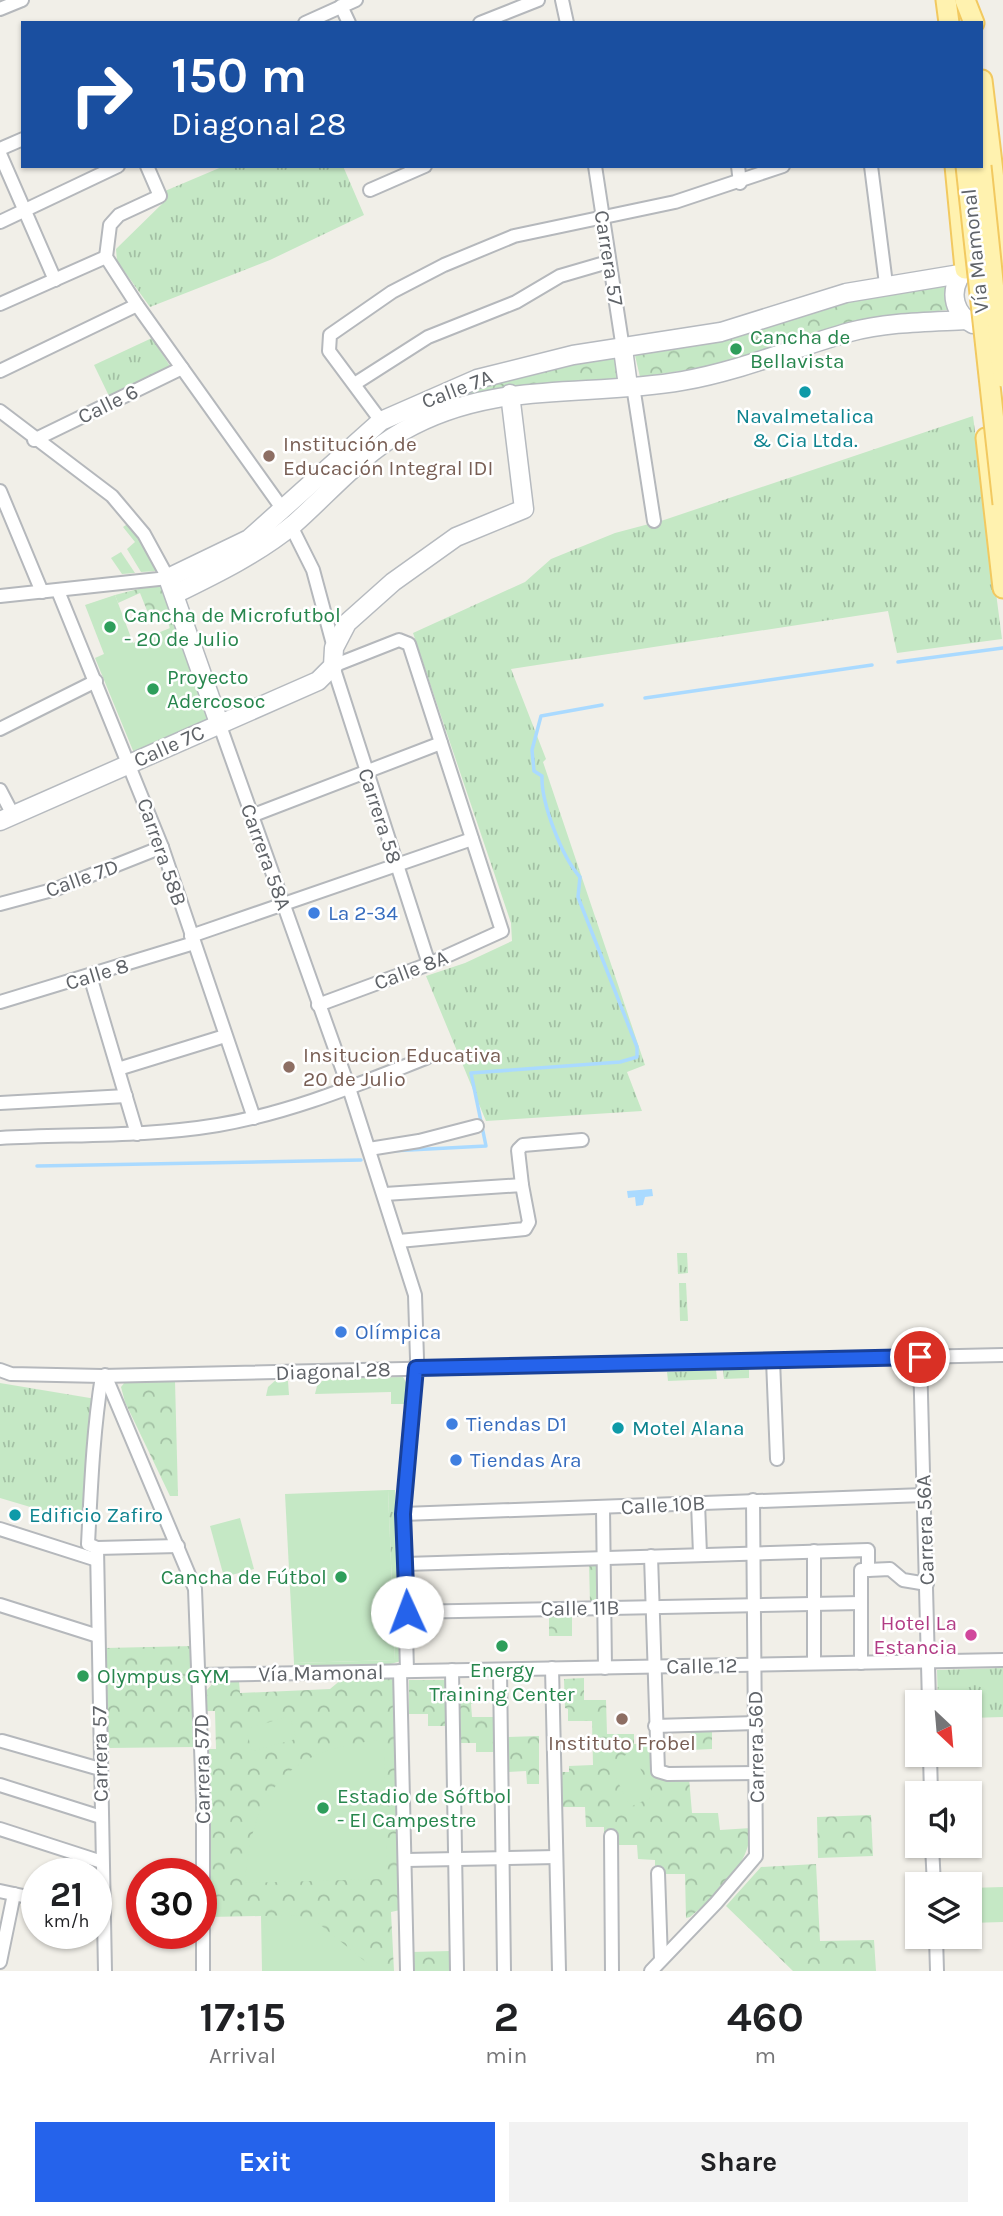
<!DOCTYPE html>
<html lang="en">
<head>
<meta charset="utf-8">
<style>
	:root { --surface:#fff; --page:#f2f2f2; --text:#202124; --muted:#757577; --accent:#2563eb }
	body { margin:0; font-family:Karla,sans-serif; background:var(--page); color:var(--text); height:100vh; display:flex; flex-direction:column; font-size:26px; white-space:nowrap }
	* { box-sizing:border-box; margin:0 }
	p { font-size:23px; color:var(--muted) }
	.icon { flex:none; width:38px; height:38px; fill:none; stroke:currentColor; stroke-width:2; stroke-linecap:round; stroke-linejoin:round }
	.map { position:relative; height:1971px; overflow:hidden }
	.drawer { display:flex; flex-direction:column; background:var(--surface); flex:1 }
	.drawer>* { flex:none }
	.banner { position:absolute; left:21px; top:21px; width:962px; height:147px; border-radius:0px; box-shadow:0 2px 5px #0004; background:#1a4fa0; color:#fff; overflow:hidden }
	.needle { width:46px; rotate:154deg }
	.tools { position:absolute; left:905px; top:1690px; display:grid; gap:14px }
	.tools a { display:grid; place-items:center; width:77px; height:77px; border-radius:0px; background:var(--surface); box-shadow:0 2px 5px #0004; font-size:35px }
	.speed { position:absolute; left:21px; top:1858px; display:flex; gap:14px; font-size:35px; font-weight:700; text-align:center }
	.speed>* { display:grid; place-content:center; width:91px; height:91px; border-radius:50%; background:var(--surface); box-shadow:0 2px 5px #0004; line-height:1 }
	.speed small { font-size:18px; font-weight:400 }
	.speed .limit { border:10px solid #d22; background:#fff; color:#111 }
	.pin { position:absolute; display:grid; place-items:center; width:60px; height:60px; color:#fff; margin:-30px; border:4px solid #fff; border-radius:50%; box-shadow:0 2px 7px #0007 }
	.me { position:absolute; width:77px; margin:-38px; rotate:358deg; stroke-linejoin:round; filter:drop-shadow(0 0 5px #0008) }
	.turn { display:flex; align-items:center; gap:24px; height:147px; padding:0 35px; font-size:32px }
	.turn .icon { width:91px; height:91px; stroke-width:2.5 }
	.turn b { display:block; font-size:49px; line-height:60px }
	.eta { display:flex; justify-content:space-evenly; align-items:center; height:119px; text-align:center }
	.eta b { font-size:42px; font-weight:700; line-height:49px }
	.cta { display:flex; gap:14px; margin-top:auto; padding:14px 35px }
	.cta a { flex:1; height:80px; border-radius:0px; background:var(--accent); color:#fff; font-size:28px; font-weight:700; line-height:80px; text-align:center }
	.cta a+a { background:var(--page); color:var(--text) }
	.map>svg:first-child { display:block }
</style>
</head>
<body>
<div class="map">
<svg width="1003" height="1971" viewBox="0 0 1003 1971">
	<defs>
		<pattern id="grass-tufts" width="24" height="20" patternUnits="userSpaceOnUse" patternTransform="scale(1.75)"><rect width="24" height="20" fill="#c5e8c5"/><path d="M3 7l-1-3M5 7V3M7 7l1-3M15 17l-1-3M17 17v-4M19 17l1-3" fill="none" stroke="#a3c0a4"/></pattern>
		<pattern id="forest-crowns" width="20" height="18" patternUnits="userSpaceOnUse" patternTransform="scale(1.75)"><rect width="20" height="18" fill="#c5e8c5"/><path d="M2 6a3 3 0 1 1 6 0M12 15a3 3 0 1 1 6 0" fill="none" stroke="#a3c0a4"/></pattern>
	</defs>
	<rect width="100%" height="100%" fill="#f1efe8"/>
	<g fill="url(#grass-tufts)">
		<polygon points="224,166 343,166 364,215 270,260 150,307 117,261 116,249 167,199 165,191"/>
		<polygon points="152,338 170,366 109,396 94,365"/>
		<polygon points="973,416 1002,639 897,653 888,611 511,669 546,759 543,762 645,1065 627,1072 642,1111 486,1121 426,976 465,963 512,941 511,923 413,633 525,582 551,559 615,533 664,520"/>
		<polygon points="677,1253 687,1253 688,1273 678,1274"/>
		<polygon points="679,1283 686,1283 688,1321 680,1321"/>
		<polygon points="749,1367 749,1378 724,1379 723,1369"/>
		<polygon points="716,1370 717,1379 668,1381 667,1372"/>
		<polygon points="0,1383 96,1399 87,1451 84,1523 0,1498"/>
		<polygon points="388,1490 395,1490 401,1661 384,1666 294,1667 294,1663 395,1660"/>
		<polygon points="1003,1668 1003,1717 970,1718 970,1703 938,1703 937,1670"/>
	</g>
	<g fill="url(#forest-crowns)">
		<polygon points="953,278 955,309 896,316 727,364 640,377 634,351 801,310"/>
		<polygon points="618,354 620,379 509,388 448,407 285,525 228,556 294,510 386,425 467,388"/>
		<polygon points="161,583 175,626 170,629 165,611 150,618 140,593 118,603 115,595"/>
		<polygon points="175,1381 178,1496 170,1496 125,1402 121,1387 125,1382"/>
		<polygon points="589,1562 600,1562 601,1599 590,1604"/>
		<rect x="549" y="1616" width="23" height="20"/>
		<polygon points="194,1646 195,1747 107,1748 105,1648"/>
		<polygon points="397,1678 400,1910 391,1912 394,1971 262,1971 261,1916 210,1917 207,1749 216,1749 215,1711 206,1711 206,1691 215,1681 239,1681 240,1693 330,1689 342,1679"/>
		<path d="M584,1678V1700H606L607,1734H634V1744L652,1743L655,1771L689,1778L692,1813H718L720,1830L751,1828C750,1865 717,1895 690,1917L686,1918L685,1874H655V1860L638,1859L637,1845H604V1827H586L585,1807H562L560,1772H569V1766L593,1765L592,1721H568V1709L565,1708L564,1679Z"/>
		<polygon points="409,1680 448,1680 448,1726 428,1726 428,1714 409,1714"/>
		<polygon points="457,1698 475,1698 475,1703 471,1704 472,1717 495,1717 495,1752 476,1752 476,1743 457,1743"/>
		<polygon points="691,1731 712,1731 712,1749 691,1750"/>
		<polygon points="539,1736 539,1784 527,1784 526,1771 507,1772 506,1737"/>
		<polygon points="871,1815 873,1856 818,1858 817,1817"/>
		<polygon points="816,1864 820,1941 874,1940 876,1971 793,1971 726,1906 761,1867"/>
		<polygon points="450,1951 450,1971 412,1971 411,1952"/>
	</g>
	<g fill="#c5e8c5">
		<polygon points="752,335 757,353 720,364 715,346"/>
		<polygon points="129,523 157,571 141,572 127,549 135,542 123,527"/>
		<polygon points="121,552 135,573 122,574 111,558"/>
		<polygon points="115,595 133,643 175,626 208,721 134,753 95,658 104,654 85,605"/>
		<polygon points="403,1377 407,1384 406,1404 391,1404 391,1392 315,1394 317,1386 324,1379"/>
		<polygon points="277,1379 288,1381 289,1395 266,1396 268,1387"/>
		<polygon points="388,1490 395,1660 294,1663 285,1494"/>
		<polygon points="240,1518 254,1569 224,1577 210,1526"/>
		<polygon points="290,1716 296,1739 252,1751 246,1729"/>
		<path d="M384,1740L387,1873L383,1879L245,1883C251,1790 290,1747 384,1740Z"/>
		<polygon points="632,1752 654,1796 630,1807 609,1763"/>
		<polygon points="1003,1887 1003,1922 970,1923 970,1888"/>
		<polygon points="294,1915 313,1919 377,1971 265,1971 264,1916"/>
	</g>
	<polygon fill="#aadaff" points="652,1189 653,1196 645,1197 643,1205 636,1206 635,1197 628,1198 627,1191"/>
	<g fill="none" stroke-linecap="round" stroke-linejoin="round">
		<g stroke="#aadaff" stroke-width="3.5">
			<polyline points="898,662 1003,648"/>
			<polyline points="645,698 872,665"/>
			<path d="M390,1151L486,1146L471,1073L620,1062L637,1057V1047L578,897L580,877C562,857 541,803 542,776L534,771L532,750L541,716L602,705"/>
			<polyline points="37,1166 361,1160"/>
		</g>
		<g stroke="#b5b8bc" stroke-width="16">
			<g id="street">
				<polyline points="562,0 567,23"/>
				<polyline points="341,6 349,23"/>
				<polyline points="0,9 22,0"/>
				<polyline points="305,23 356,0"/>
				<polyline points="480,23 538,0"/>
				<polyline points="0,149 23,139"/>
				<polyline points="0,154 55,280"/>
				<polyline points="147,166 160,196 119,215 110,225 106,257 137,305 284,511"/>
				<polyline points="595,166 623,349"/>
				<polyline points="738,166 740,183"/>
				<polyline points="871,166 886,284"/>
				<polyline points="370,190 425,166"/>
				<polyline points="0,222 118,166"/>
				<polyline points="0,304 106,257"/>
				<polyline points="0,371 137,305"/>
				<polyline points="356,383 428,337 516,302 560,276 608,262"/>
				<polyline points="633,386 654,521"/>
				<polyline points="0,411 112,496 144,534 168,578 0,596"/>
				<polyline points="381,421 329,351 330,335 392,292 444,265 514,236 675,202 783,166"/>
				<polyline points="34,440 182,368"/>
				<polyline points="0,491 42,592"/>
				<polyline points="291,526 313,570 334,648"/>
				<polyline points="58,591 162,847 254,1118"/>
				<polyline points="219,723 349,1088 415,1295 417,1359 403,1514 407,1671"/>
				<polyline points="0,729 96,681"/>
				<polyline points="0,790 13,815"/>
				<polyline points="251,816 441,743"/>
				<polyline points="0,904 56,889 162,847"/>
				<polyline points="191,936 472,839"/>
				<polyline points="90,976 137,1134"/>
				<polyline points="0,1002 194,943"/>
				<polyline points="318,1005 429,964 502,931 409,644 399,640 333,666 429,964"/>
				<polyline points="118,1069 225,1036"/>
				<polyline points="0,1103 126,1096"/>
				<path d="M0,1138C72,1134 146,1137 218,1125C290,1113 359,1084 426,1058"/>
				<polyline points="369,1149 419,1141 477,1126"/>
				<polyline points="522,1185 518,1150 523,1145 582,1140"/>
				<polyline points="385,1194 522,1185 529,1222 525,1229 399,1241"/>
				<polyline points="920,1357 929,1703"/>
				<polyline points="773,1360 777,1459"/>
				<polyline points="0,1370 11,1374 102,1376 1003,1355"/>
				<polyline points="105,1375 195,1589 203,1800 203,1971"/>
				<polyline points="698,1503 700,1554"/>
				<polyline points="603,1508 605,1668"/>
				<polyline points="403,1514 924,1495"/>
				<polyline points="0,1529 97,1560"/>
				<polyline points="97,1548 105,1971"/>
				<path d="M97,1548L88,1544C91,1486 93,1432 102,1376"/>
				<polyline points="97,1548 178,1546"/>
				<polyline points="814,1551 814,1663"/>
				<polyline points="651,1556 658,1771 668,1774 757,1773"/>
				<polyline points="405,1564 868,1550 868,1570 861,1570 861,1663"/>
				<polyline points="868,1570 890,1569 903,1580 927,1584"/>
				<polyline points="0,1605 98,1636"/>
				<polyline points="407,1612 861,1603"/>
				<polyline points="552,1668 559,1971"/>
				<polyline points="452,1670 457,1971"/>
				<polyline points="500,1670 504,1971"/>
				<polyline points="400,1671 407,1971"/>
				<polyline points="200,1675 1003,1660"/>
				<polyline points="655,1726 756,1723"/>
				<polyline points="2,1741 100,1769"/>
				<polyline points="930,1755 931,1794"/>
				<polyline points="0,1785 101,1817"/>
				<polyline points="0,1829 102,1862"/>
				<polyline points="611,1836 612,1971"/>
				<polyline points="932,1846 934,1885"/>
				<polyline points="406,1860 556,1857"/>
				<polyline points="658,1873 661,1960"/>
				<polyline points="0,1891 37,1899"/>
				<polyline points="936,1937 937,1971"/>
				<polyline points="0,1962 14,1894"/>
				<polyline points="651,1971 716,1903 756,1856 753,1500"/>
			</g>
		</g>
		<g stroke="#b6babf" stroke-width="21">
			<g id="secondary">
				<path d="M973,324C934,302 963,246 1003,265"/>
				<polyline points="623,349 628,386"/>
				<path d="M175,594C216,574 259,553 294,524C329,493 361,455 403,431C494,379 585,398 682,381C740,371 793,348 850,332C887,322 927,322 966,320"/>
				<polyline points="219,723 168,578 249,539 381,421 477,379 573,355 721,332 846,293 960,274"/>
				<polyline points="0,821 318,681 333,666 334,648 347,623 393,582 456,537 524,509 510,394"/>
			</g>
		</g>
		<g stroke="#f2c960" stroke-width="23">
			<g id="primary">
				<polyline points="946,0 949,23"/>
				<polyline points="965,0 974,23"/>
				<polyline points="982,80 1003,255"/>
				<polyline points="955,166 965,269"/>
				<polyline points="986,438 1003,588"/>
			</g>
		</g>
		<use href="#street" stroke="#fff" stroke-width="12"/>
		<use href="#secondary" stroke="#fff" stroke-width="18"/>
		<use href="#primary" stroke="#fff2af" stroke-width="19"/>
		<g stroke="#f2c960" stroke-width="23" stroke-linecap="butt">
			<g id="primary-bridge">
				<polyline points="966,166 1003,504"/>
				<polyline points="981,166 1003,377"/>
			</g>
		</g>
		<use href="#primary-bridge" stroke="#fff2af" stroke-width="19"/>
	</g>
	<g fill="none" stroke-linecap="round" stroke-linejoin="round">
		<g stroke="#184099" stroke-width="18">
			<polyline id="route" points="407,1612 403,1514 416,1368 920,1357"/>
		</g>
		<use href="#route" stroke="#2563eb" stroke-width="12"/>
	</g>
	<g fill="#2e9e5b" stroke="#fff" stroke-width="2.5">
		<circle cx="736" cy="349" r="7"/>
		<circle cx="110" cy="627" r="7"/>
		<circle cx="153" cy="689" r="7"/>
		<circle cx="341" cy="1577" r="7"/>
		<circle cx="502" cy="1646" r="7"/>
		<circle cx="83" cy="1676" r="7"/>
		<circle cx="323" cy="1808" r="7"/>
	</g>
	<g fill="#0f9aa8" stroke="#fff" stroke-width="2.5">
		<circle cx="805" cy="392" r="7"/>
		<circle cx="618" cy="1428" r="7"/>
		<circle cx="15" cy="1515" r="7"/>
	</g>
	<g fill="#8d6e63" stroke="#fff" stroke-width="2.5">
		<circle cx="269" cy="456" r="7"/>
		<circle cx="289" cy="1067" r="7"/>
		<circle cx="622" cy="1719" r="7"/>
	</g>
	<g fill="#3f7fe0" stroke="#fff" stroke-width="2.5">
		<circle cx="314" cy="913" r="7"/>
		<circle cx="341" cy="1332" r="7"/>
		<circle cx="452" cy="1424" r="7"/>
		<circle cx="456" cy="1460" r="7"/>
	</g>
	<circle fill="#d1479c" stroke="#fff" stroke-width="2.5" cx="971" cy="1635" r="7"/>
	<g text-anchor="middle" stroke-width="5" stroke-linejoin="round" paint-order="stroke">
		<g font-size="21" fill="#5f6368" stroke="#fff">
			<text transform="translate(975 251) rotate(-96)" y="7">Vía Mamonal</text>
			<text transform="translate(609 258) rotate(81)" y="7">Carrera 57</text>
			<text transform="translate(457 389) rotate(-21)" y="7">Calle 7A</text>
			<text transform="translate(108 404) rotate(-26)" y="7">Calle 6</text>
			<text transform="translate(169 746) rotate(-24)" y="7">Calle 7C</text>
			<text transform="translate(380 816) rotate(72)" y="7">Carrera 58</text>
			<text transform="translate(162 852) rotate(71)" y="7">Carrera 58B</text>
			<text transform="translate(266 857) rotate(70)" y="7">Carrera 58A</text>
			<text transform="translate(82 878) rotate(-20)" y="7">Calle 7D</text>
			<text transform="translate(411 970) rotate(-21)" y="7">Calle 8A</text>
			<text transform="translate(97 974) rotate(-17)" y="7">Calle 8</text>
			<text transform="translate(333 1371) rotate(-2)" y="7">Diagonal 28</text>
			<text transform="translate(663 1505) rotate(-3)" y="7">Calle 10B</text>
			<text transform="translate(925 1530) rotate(-92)" y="7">Carrera 56A</text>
			<text transform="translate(580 1608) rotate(-1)" y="7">Calle 11B</text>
			<text transform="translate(702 1666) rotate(-1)" y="7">Calle 12</text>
			<text transform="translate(321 1673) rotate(-1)" y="7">Vía Mamonal</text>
			<text transform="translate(756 1747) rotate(-91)" y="7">Carrera 56D</text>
			<text transform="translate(100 1754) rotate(-91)" y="7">Carrera 57</text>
			<text transform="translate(202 1769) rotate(-91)" y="7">Carrera 57D</text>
		</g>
		<g font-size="21" fill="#27864d" stroke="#fff" text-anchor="start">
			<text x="750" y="344">Cancha de<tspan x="750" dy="24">Bellavista</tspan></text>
			<text x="124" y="622">Cancha de Microfutbol<tspan x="124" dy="24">- 20 de Julio</tspan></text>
			<text x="167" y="684">Proyecto<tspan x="167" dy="24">Adercosoc</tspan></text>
			<text x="327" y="1584" text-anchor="end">Cancha de Fútbol</text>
			<text x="502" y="1677" text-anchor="middle">Energy<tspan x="502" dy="24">Training Center</tspan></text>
			<text x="97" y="1683">Olympus GYM</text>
			<text x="337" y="1803">Estadio de Sóftbol<tspan x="337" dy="24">- El Campestre</tspan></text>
		</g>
		<g font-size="21" fill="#0d838f" stroke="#fff" text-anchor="start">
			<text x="805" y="423" text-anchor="middle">Navalmetalica<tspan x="805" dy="24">&amp; Cia Ltda.</tspan></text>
			<text x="632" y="1435">Motel Alana</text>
			<text x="29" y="1522">Edificio Zafiro</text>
		</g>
		<g font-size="21" fill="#785e54" stroke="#fff" text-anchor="start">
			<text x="283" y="451">Institución de<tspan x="283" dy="24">Educación Integral IDI</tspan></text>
			<text x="303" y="1062">Insitucion Educativa<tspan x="303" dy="24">20 de Julio</tspan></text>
			<text x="622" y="1750" text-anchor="middle">Instituto Frobel</text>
		</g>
		<g font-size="21" fill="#366cbe" stroke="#fff" text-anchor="start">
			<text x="328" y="920">La 2-34</text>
			<text x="355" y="1339">Olímpica</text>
			<text x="466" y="1431">Tiendas D1</text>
			<text x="470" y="1467">Tiendas Ara</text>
		</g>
		<g font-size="21" fill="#b23c85" stroke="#fff" text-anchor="end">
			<text x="957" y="1630">Hotel La<tspan x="957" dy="24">Estancia</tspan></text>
		</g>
	</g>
</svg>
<div class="tools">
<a><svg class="needle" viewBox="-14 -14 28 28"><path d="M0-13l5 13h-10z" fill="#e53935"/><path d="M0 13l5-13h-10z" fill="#757577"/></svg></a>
<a><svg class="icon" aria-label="sound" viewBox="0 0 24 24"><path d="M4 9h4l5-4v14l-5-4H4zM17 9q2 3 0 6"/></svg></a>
<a><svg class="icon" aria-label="layers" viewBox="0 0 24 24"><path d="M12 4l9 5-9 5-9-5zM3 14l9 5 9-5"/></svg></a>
</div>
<div class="speed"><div>21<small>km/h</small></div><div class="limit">30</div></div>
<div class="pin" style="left:920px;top:1357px;background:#d93025"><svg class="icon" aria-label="arrive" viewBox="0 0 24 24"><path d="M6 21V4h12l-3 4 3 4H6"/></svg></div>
<svg class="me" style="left:407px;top:1612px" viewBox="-20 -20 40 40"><circle r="19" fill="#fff"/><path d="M0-13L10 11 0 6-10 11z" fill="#2563eb"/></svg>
<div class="banner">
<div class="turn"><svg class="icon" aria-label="right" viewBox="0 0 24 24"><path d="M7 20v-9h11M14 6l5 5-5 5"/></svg><div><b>150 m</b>Diagonal 28</div></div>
</div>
</div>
<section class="drawer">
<div class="eta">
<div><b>17:15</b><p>Arrival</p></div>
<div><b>2</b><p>min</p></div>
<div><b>460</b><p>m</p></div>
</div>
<div class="cta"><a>Exit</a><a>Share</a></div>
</section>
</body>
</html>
